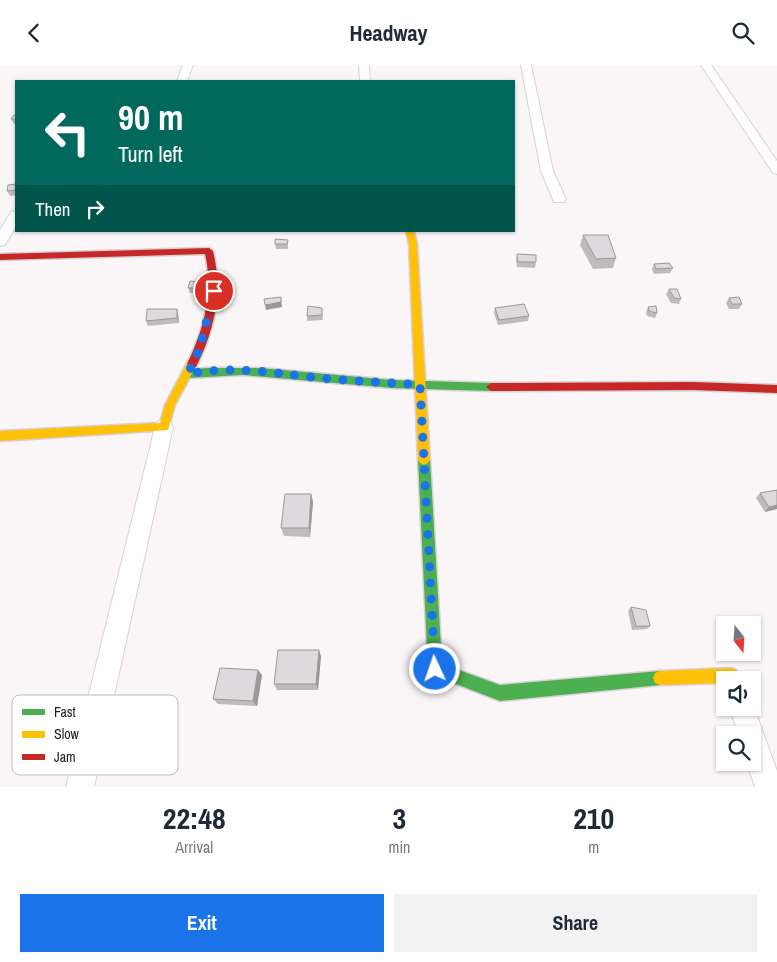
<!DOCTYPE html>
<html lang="en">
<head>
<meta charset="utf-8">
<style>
	:root { --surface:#fff; --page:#f2f2f3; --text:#1f2937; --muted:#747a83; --accent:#1a73e8 }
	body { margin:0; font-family:"Archivo Narrow",sans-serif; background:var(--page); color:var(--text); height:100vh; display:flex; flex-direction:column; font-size:19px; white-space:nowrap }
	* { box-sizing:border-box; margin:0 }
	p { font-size:16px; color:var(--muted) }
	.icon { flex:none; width:28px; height:28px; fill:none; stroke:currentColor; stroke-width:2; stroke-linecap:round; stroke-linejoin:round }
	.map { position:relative; height:722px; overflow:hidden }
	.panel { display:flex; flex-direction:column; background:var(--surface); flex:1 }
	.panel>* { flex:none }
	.banner { position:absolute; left:15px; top:15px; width:500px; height:152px; border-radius:0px; box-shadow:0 1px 4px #0004; background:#00695c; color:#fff; overflow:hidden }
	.needle { width:32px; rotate:163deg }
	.fabs { position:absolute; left:716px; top:551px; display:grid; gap:10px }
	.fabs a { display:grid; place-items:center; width:45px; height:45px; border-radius:0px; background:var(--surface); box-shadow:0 1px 4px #0004; font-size:25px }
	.pin { position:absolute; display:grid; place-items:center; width:42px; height:42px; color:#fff; margin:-21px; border:2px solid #fff; border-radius:50%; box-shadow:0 1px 5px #0007 }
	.me { position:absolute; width:55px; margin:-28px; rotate:357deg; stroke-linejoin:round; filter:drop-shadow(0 0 4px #0008) }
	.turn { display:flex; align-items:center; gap:18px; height:105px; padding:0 20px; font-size:22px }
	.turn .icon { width:65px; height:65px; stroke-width:2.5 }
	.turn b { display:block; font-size:35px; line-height:42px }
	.then { display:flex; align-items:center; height:48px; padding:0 20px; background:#0003; gap:10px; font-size:19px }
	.eta { display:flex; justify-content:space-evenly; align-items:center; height:85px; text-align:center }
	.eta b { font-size:30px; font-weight:700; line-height:35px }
	.primary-button { display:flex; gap:10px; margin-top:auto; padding:10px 20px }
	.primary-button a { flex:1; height:58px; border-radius:0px; background:var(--accent); color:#fff; font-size:20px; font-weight:700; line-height:58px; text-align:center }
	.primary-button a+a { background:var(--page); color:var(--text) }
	header { display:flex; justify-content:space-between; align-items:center; height:65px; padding:0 20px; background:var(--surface); font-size:22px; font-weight:700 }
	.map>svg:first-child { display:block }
</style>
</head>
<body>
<header><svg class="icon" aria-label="back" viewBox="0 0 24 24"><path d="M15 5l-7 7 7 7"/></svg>Headway<svg class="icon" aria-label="search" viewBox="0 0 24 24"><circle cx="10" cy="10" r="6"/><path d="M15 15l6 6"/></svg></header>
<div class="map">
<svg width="777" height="722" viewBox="0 0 777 722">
	<rect width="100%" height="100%" fill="#faf6f8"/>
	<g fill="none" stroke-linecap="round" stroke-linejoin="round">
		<g stroke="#d8d1d5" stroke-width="2">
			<g id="street">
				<polygon points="183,0 193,0 187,16 177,16"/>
				<polygon points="359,0 369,0 370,16 360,16"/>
				<polygon points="521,0 531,0 553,106 566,134 564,137 554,137 541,106"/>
				<polygon points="701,0 711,0 777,96 777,109 773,108"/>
				<polygon points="16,146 16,161 5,180 0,181 0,165 11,147"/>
				<polygon points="164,354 171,357 173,362 94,722 66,722 155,362 157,357"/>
				<polygon points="752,637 777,706 777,722 755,722 747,698 752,698 752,670 739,670 729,642 752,642"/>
			</g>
		</g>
		<g stroke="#d8d1d5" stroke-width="3">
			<g id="fast">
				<polygon points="206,303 261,303 392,315 491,318 496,322 491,326 392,323 243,310 188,313 183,309 188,305"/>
				<polygon points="424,390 428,392 430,395 442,599 500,620 660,606 665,608 667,613 665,618 660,620 500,636 430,609 428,604 418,395 420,392"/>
			</g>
		</g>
		<g stroke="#d8d1d5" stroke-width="3">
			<g id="slow">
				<polygon points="406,166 414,166 417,179 430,395 428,398 424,400 420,398 418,395 409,179"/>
				<polygon points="192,295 197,299 175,340 168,365 0,376 0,366 160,358 165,340 188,296"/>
				<polygon points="731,603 736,605 740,615 725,615 725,618 660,620 655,618 653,613 655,608 660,606"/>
			</g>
		</g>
		<g stroke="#d8d1d5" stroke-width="3">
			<g id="jam">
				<path d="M209,183L213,186C223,226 215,265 196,302L192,303L187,299C204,264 214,228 205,189L0,195V189Z"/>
				<polygon points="693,317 777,320 777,328 693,325 491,326 486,322 491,318"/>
			</g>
		</g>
		<use href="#street" fill="#fefefe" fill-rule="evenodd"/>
		<use href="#fast" fill="#4caf50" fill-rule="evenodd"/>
		<use href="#slow" fill="#ffc107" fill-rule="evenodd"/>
		<use href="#jam" fill="#c62828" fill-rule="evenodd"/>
	</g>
	<g fill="#bfbbbd">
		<polygon points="16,50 16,59 14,59 11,54"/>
		<polygon points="16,119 16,130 10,131 7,126"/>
		<polygon points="583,170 616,193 613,203 593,204 580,180"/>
		<polygon points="288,175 288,184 276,184 275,179"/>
		<polygon points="517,189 536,197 535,203 517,202 516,194"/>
		<polygon points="654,199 673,203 670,208 654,209 652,204"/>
		<polygon points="188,223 207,223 206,228 190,228"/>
		<polygon points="669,224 681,234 679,239 671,238 666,229"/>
		<polygon points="729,233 742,239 739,244 729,244 726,238"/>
		<polygon points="648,242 657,248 655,253 647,251 646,247"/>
		<polygon points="322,243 323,255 307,256 307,251"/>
		<polygon points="495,243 529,251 528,256 498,260 494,248"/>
		<polygon points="177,244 178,249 179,258 148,261 146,256"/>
		<polygon points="777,425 777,444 765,447 756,433 760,428"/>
		<polygon points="311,429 313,437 310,472 284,471 281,463"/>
		<polygon points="631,542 650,561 647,564 632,565 628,546"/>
		<polygon points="321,591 318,625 277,625 274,619"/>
		<polygon points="262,610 257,641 218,639 213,634"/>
	</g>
	<g fill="#9b989a">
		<polygon points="281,232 282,242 266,245 265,240"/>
		<polygon points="177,244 178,249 179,258 177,253"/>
		<polygon points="311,429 313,437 310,472 309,463"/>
		<polygon points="777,440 777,444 765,447 769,442"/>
		<polygon points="319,585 321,591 318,625 316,619"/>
		<polygon points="258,605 262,610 257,641 253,636"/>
	</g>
	<g fill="#ded9dc" stroke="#9b989a">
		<polygon points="14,50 16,50 16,54 11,54"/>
		<polygon points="16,119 16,125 7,126 8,120"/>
		<polygon points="583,170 608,170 616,193 596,194"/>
		<polygon points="275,174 288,175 287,179 275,179"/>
		<polygon points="517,189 536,190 536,197 518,197"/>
		<polygon points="669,198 673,203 656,204 654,199"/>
		<polygon points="190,216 205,218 205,223 188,223"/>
		<polygon points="669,224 677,224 681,234 674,233"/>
		<polygon points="281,232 281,237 265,240 264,234"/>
		<polygon points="739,232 742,239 732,239 729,233"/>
		<polygon points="524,239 529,251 499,255 495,243"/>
		<polygon points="308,241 322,243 322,250 307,251"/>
		<polygon points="656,241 657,248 649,246 648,242"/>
		<polygon points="147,244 177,244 177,253 146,256"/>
		<polygon points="777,425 777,440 769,442 760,428"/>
		<polygon points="285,429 311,429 309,463 281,463"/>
		<polygon points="631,542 646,545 650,561 636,561"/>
		<polygon points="278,585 319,585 316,619 274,619"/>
		<polygon points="220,603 258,605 253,636 213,634"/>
	</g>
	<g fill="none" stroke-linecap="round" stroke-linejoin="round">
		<path stroke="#1a73e8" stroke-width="9" stroke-dasharray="0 16.2" d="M214,226L200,283L188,309C229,301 268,307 310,312C346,316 384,317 420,320L435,604"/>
	</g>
	<rect x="12" y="630" width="166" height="80" rx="8" fill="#fff" stroke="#bdbbbc" stroke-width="1"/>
	<rect x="22" y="644" width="23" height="6" fill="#4caf50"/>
	<rect x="22" y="666" width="23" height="7" fill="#ffc107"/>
	<rect x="22" y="689" width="23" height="6" fill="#c62828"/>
	<g font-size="14" fill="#241c21">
		<text x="54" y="652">Fast</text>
		<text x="54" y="674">Slow</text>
		<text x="54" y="697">Jam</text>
	</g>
</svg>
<div class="fabs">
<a><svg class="needle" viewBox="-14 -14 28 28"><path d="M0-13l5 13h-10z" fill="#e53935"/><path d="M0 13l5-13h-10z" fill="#747a83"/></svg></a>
<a><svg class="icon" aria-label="sound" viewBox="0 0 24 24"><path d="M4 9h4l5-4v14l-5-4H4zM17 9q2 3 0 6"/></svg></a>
<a><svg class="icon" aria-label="search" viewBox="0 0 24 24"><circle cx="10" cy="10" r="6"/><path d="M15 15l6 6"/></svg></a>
</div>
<div class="pin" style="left:214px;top:226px;background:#d93025"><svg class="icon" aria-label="arrive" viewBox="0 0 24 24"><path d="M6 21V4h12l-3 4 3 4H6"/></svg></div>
<svg class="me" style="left:435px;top:604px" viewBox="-20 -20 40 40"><circle r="17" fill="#1a73e8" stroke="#fff" stroke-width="3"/><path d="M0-11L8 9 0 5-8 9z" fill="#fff"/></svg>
<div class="banner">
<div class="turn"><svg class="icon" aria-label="left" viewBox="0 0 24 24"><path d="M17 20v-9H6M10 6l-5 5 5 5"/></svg><div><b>90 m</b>Turn left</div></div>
<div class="then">Then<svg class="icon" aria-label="right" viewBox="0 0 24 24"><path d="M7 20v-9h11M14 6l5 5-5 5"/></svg></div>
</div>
</div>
<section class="panel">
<div class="eta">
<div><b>22:48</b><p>Arrival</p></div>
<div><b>3</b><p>min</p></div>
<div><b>210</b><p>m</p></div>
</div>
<div class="primary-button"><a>Exit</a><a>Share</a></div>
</section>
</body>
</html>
